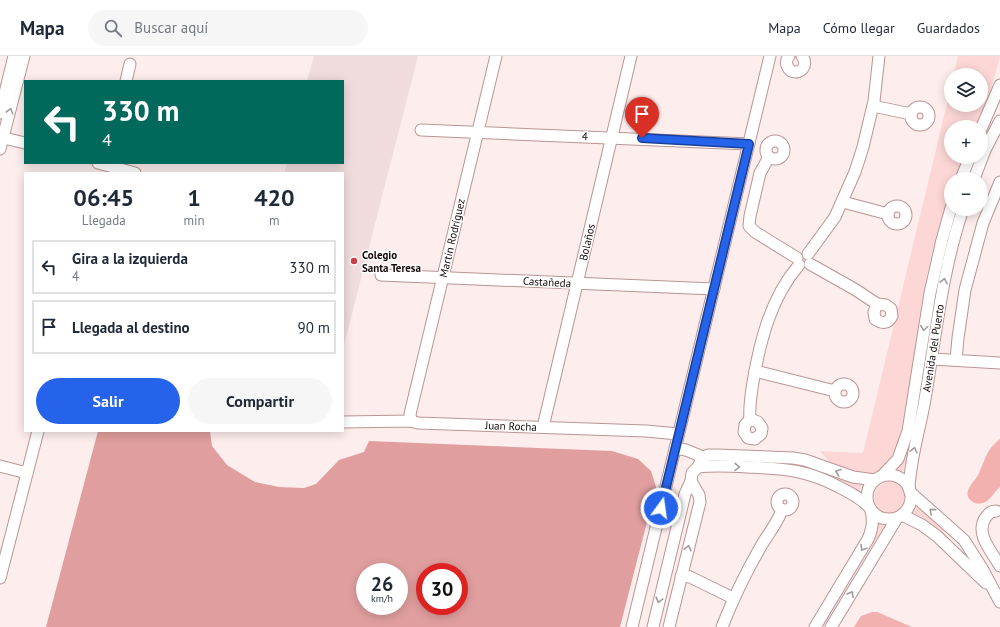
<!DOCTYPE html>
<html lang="es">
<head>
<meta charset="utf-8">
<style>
	:root { --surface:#fff; --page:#f6f6f7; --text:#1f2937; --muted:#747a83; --line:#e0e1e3; --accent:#2563eb }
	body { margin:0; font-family:"PT Sans",sans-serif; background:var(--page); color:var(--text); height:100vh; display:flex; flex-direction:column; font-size:15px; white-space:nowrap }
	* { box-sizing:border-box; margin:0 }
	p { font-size:13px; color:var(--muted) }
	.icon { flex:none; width:22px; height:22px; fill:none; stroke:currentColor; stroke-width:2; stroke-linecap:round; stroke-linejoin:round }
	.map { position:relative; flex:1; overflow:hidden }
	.drawer { position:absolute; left:24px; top:116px; width:320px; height:260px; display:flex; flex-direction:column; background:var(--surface); border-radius:0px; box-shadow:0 2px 10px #0003 }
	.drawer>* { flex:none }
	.guide { position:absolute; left:24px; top:24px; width:320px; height:84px; border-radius:0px; box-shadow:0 2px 10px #0003; background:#00695c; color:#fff; overflow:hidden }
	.buttons { position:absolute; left:944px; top:12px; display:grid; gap:8px }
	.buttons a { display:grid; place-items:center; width:44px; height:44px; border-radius:50%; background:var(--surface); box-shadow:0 2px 10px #0003; font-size:20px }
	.speed { position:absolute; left:356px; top:507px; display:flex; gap:8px; font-size:20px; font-weight:700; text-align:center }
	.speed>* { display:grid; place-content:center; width:52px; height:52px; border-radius:50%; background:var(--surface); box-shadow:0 2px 10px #0003; line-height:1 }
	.speed small { font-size:10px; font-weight:400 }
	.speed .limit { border:6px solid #d22; background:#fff; color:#111 }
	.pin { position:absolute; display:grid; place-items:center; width:34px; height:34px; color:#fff; margin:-41px -17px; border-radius:50% 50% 50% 0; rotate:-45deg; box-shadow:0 0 4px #0007 }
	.pin .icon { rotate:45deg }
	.me { position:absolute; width:44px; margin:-22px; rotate:14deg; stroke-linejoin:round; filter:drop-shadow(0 0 3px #0008) }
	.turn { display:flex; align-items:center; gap:14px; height:84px; padding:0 12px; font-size:18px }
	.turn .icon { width:52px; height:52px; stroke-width:2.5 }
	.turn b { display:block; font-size:28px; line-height:34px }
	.eta { display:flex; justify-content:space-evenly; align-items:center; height:68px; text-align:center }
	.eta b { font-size:24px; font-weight:600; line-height:28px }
	.action { display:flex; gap:8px; margin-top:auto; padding:8px 12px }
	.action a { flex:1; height:46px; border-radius:24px; background:var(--accent); color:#fff; font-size:16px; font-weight:600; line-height:46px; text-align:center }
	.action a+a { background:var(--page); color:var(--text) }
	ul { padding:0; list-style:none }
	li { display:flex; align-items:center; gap:12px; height:54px; margin:0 8px 6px; padding:0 4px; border:2px solid var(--line); border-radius:0px }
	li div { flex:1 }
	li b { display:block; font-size:15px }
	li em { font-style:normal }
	header { display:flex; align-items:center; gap:24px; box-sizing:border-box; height:56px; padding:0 20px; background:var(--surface); border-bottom:1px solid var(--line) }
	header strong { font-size:19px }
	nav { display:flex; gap:22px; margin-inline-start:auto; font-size:14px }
	.search { width:280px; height:36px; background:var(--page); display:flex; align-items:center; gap:10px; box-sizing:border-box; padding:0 14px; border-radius:22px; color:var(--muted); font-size:15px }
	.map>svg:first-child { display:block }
</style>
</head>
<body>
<header>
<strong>Mapa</strong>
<div class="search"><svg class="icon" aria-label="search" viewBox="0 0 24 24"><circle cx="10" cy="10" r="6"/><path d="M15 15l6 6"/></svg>Buscar aquí</div>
<nav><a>Mapa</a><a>Cómo llegar</a><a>Guardados</a></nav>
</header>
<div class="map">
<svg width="1000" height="571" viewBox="0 0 1000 571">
	<rect width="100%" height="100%" fill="#fdeded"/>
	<polygon fill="#f0dcdc" points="314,0 418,0 343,293 343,117 284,117 287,107 343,107 343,25 307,25"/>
	<g fill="#fcd7d6">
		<polygon points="958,0 1000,0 1000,1 989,39 977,71 951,71 951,101 965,101 956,123 951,123 951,138 939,170 928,214 920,256 908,345 896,394 889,406 883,412 873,418 860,420 834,411 820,395 863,397 951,31 951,49 981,49 981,19 954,19"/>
		<polygon points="991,65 994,66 981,96 981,85"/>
		<polygon points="955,153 959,153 938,229 932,262 918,360 903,416 896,413 928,262"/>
		<polygon points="797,406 862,427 859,437 794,410 795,407"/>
		<circle cx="890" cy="442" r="16"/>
		<polygon points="917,448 946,473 941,479 912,458"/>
		<polygon points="877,467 885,470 856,514 823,571 819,571"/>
	</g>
	<path fill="#e09f9e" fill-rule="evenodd" d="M98,375H210L212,390L227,409L255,426L279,431L304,432L316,428L339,404L364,396L369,385L612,395L638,403L651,415L656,431L620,571H46ZM365,516H399V550H365ZM425,516H459V550H425Z"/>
	<g fill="#f2b0ae">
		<path d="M1000,383V431C995,435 991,443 985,446C981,448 976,448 973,446C959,437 976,425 979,417C986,402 986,394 1000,383Z"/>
		<polygon points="872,556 877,556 912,571 854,571 861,560"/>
	</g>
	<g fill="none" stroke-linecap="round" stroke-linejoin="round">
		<g stroke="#b99594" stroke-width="13">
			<g id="minor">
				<path d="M789,0C785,5 786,11 791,15C801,19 809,9 802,0"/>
				<polyline points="126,25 130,8"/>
				<polyline points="873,50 911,58"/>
				<circle cx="920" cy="60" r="9"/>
				<polyline points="0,57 14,0"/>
				<polyline points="981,73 1000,29"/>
				<polyline points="421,74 749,88"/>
				<polyline points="0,81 25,87"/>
				<circle cx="775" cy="94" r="9"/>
				<polyline points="0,93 24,0"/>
				<polyline points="769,101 760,117 750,160 749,170 755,176 797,202"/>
				<polyline points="98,107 135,117"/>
				<polyline points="961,123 970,101"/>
				<polyline points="974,123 985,94 1000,65"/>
				<polyline points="843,146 888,158"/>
				<circle cx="897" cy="159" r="9"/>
				<polyline points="808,198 835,161 855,116 863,91 874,45 879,0"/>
				<polyline points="810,208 856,234 877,248"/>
				<polyline points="381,219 714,233"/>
				<path d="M877,248L886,249L891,253L892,260C888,268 882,268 875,263L874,256Z"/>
				<polyline points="932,303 1000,307"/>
				<polyline points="956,304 958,282 965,234 983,167 1000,126"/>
				<polyline points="755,315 835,335"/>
				<circle cx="844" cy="337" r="9"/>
				<path d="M750,363C749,351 751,338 753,326C760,285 771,241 799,209"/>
				<polygon points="750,363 758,366 762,372 761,378 755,383 748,382 744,376 745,369"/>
				<polyline points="411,365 410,358 496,0"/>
				<polyline points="343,366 411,365 418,367 646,375 678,378"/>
				<polyline points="543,371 631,0"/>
				<polyline points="675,392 686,394 703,401"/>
				<polyline points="0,410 27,417"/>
				<path d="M698,411C715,409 731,410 747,411C784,413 805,413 839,431C849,436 861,442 869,451"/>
				<circle cx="889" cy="441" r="22"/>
				<polyline points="882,420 898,403 908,375 930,237 942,184 951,152"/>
				<path d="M909,433C910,403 920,373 925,343C936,279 942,215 963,153"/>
				<polyline points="910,436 964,484 983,514 1000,546"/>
				<circle cx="785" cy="446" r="8"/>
				<path d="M996,455C991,455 989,457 986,461C974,477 992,496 1000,510"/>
				<polyline points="902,459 922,469 937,480 986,527"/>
				<polyline points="681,520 690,521 733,542"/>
				<polyline points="0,522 38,375"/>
				<polyline points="632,571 770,0"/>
				<polyline points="653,571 685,438 691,425 692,417 698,411 703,401 709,399 718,399 793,402 805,404 853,421 875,424"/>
				<polyline points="669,571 700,446 699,439 691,425"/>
				<path d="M722,571C733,543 745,518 760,492C767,479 777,468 782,454"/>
				<path d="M815,571L868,483C872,474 874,465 871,455"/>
				<polyline points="831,571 897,462"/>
			</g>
		</g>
		<use href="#minor" stroke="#fff" stroke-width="11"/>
	</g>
	<defs><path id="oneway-chevron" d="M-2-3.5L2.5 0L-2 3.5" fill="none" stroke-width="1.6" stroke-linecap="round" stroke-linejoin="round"/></defs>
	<g stroke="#a19c9c">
		<use href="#oneway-chevron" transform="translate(10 55) rotate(-76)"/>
		<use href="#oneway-chevron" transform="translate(944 225) rotate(-78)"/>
		<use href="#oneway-chevron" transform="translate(924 272) rotate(98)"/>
		<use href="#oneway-chevron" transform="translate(914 394) rotate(-76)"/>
		<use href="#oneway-chevron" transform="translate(737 411) rotate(2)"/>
		<use href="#oneway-chevron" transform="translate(838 416) rotate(-160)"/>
		<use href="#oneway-chevron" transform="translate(932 455) rotate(-139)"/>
		<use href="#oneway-chevron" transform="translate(688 492) rotate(-76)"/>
		<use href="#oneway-chevron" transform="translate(863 492) rotate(122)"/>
		<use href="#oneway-chevron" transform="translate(851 538) rotate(-59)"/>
		<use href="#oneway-chevron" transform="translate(659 544) rotate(105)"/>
	</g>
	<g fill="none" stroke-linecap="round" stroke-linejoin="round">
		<g stroke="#184099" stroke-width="10">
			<polyline id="route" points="642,82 749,88 661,452"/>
		</g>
		<use href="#route" stroke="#2563eb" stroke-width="7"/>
	</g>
	<circle fill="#ce3e4a" stroke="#fff" stroke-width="1.5" cx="354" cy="205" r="4"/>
	<g text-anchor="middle" stroke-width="3" stroke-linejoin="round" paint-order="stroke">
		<g font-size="11" fill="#140808" stroke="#fff">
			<text transform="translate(585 80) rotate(2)" y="4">4</text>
			<text transform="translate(452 182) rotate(-77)" y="4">Martín Rodríguez</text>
			<text transform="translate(587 186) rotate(-77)" y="4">Bolaños</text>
			<text transform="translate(547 226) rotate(3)" y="4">Castañeda</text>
			<text transform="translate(933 292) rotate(-81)" y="4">Avenida del Puerto</text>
			<text transform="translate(511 370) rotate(2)" y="4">Juan Rocha</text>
		</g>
		<g font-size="11" font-weight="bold" fill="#140808" stroke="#fff" text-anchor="start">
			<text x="362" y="203">Colegio<tspan x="362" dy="13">Santa Teresa</tspan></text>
		</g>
	</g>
</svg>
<div class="buttons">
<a><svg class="icon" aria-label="layers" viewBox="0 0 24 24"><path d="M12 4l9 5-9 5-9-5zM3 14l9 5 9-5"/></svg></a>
<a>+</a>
<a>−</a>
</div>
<div class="speed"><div>26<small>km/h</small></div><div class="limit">30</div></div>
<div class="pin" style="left:642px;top:82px;background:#d93025"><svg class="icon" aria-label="arrive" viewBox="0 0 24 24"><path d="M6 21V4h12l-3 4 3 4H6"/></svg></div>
<svg class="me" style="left:661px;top:452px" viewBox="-20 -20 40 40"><circle r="17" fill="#2563eb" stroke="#fff" stroke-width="3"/><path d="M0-11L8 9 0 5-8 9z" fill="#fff"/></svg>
<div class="guide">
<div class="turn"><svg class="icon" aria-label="left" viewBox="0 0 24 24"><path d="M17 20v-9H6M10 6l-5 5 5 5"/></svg><div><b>330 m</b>4</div></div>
</div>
<section class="drawer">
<div class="eta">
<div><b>06:45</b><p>Llegada</p></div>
<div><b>1</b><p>min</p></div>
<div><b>420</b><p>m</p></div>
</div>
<ul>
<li><svg class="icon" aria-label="left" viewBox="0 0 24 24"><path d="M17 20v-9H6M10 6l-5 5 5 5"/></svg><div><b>Gira a la izquierda</b><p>4</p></div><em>330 m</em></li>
<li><svg class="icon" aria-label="arrive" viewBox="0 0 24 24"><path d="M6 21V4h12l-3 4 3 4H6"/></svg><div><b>Llegada al destino</b></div><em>90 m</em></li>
</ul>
<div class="action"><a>Salir</a><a>Compartir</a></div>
</section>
</div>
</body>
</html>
